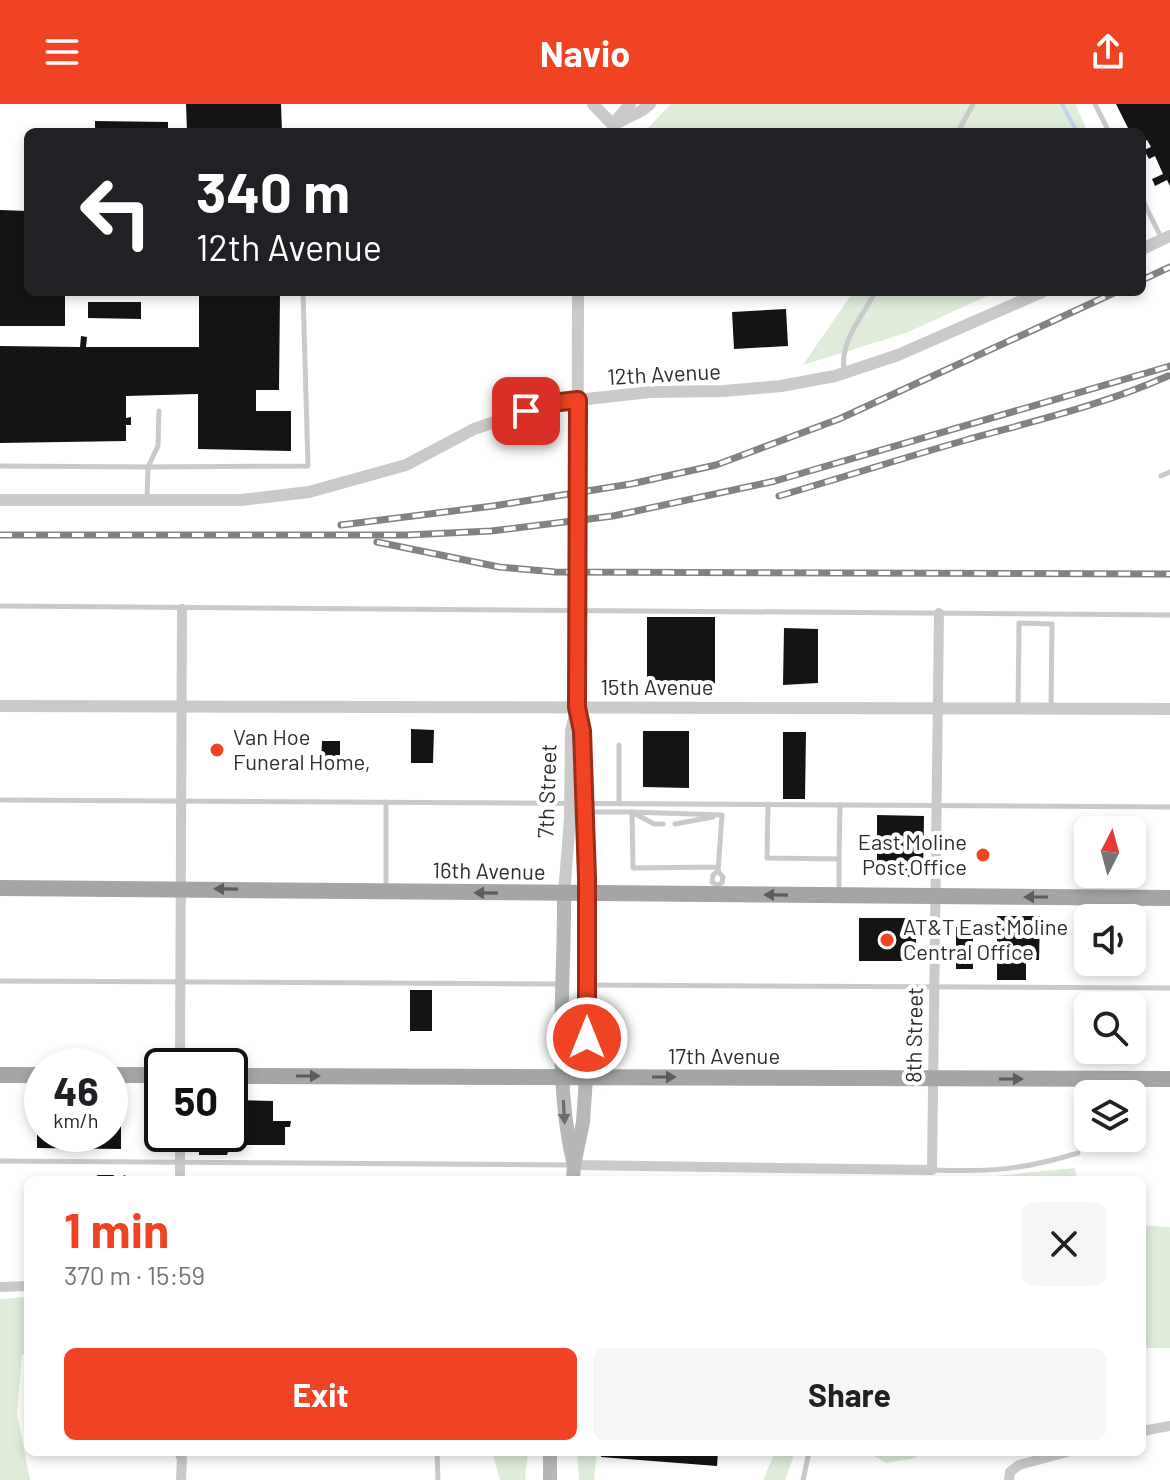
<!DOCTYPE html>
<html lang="en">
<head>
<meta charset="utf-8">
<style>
	:root { --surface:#fff; --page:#f6f6f6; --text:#202124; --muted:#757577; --accent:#f04323 }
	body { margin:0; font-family:Barlow,sans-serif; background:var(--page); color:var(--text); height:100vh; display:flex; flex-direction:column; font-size:30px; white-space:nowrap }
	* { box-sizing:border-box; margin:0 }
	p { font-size:26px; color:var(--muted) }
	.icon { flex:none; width:44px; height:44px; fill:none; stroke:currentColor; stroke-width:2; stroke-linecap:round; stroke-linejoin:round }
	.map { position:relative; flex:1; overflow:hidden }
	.panel { position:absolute; left:24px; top:1072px; width:1122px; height:280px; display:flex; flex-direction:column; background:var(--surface); border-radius:12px; box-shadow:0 4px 12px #0003 }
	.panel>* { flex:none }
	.hud { position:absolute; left:24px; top:24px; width:1122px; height:168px; border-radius:12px; box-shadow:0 4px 12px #0003; background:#202124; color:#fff; overflow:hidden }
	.needle { width:52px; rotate:6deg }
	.buttons { position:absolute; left:1074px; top:712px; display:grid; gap:16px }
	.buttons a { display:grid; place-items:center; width:72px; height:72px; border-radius:12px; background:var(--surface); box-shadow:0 4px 12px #0003; font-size:40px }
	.speed { position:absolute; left:24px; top:944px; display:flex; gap:16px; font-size:40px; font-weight:700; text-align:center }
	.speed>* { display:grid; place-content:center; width:104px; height:104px; border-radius:50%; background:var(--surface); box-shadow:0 4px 12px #0003; line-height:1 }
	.speed small { font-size:20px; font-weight:400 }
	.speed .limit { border:4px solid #111; border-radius:12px; background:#fff; color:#111 }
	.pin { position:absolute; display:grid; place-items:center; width:68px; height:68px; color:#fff; margin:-34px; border-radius:16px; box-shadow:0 4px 12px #0006 }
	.me { position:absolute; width:88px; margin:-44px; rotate:0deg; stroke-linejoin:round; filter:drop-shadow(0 0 6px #0008) }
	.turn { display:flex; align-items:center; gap:28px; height:168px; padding:0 40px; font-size:36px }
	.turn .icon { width:104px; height:104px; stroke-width:2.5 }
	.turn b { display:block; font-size:56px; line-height:68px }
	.round { display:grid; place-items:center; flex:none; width:84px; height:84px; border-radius:12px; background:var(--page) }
	.summary { display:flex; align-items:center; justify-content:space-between; height:136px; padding:0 40px }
	h1 { font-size:48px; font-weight:700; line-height:60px; color:var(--accent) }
	.primary-button { display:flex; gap:16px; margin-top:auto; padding:16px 40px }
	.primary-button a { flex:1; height:92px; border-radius:12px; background:var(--accent); color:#fff; font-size:32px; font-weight:700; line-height:92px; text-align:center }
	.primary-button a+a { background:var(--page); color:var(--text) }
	header { display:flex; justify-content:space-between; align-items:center; height:104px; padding:0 40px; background:var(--accent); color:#fff; font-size:36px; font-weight:700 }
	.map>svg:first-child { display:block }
</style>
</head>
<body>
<header><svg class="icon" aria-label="menu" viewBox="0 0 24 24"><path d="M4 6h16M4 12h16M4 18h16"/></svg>Navio<svg class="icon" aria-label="share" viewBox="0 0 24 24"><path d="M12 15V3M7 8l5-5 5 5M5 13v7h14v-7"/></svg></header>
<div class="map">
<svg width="1170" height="1376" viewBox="0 0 1170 1376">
	<rect width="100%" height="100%" fill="#fff"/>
	<g fill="#dfecd9">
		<polygon points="671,0 1075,0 1088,28 644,28"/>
		<polygon points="853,188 996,188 906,229 803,261"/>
		<polygon points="1075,1064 1077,1076 954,1076"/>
		<polygon points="1142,1121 1170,1123 1170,1244 1142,1244"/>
		<polygon points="28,1193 28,1247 22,1251 17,1310 30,1376 0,1376 0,1195"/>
		<polygon points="492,1348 528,1348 525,1376 500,1376"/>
		<polygon points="577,1348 597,1348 594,1376 579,1376"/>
		<polygon points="775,1348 795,1348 785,1376 763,1376"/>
		<polygon points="867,1348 918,1348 915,1354 886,1359"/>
	</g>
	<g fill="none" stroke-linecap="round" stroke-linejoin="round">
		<polyline stroke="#c4d4ed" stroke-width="4" points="1062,0 1077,28"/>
	</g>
	<g fill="#141414">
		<polygon points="186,0 281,0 282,28 187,28"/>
		<polygon points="1116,0 1170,0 1170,82 1167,76 1155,82 1152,75 1163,70 1155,52 1149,55 1144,46 1151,43 1147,36 1142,38 1142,28 1130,28"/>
		<polygon points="95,17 168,18 168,28 95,28"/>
		<polygon points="0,106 28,107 28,188 65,188 65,222 0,222"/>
		<polygon points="199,188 280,188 279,286 256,286 256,307 291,307 291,347 198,345 198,290 126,292 126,314 131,313 131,321 126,321 126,337 0,339 0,242 80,243 81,232 87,233 86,243 199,243"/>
		<polygon points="88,198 141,198 141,215 88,214"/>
		<polygon points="786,205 788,242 734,245 732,208"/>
		<rect x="647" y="513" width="68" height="68"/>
		<polygon points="784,524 818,525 818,579 783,581"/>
		<polygon points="411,625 434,626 433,659 411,659"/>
		<polygon points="643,627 689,627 689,684 643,683"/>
		<polygon points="783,628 806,628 805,695 783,695"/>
		<polygon points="322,637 340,637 340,659 321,659"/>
		<polygon points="877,711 924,712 923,773 887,772 887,762 877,762"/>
		<polygon points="1124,810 1136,810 1136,844 1132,844 1132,814 1124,814"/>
		<polygon points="997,812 1040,812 1039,856 1026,856 1026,876 997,876"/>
		<rect x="859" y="814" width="57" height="43"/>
		<rect x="956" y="823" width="17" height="42"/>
		<rect x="410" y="886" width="22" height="41"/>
		<polygon points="37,986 42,986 42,1030 110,1030 110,987 121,987 121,1045 37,1044"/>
		<polygon points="230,996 273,997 273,1017 291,1017 290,1023 285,1023 285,1041 230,1041 227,1051 199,1051 199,1047 196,1047 196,1030 230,1030"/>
		<polygon points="98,1071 113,1071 121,1076 124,1071 134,1076 90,1076"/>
		<polygon points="601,1348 718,1348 717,1362 601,1353"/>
	</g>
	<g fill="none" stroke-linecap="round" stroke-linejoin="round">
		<g stroke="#cacaca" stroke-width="5">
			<polyline points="1095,0 1109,28"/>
			<polyline points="958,28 973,0"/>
			<polyline points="1142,95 1161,133"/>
			<path d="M844,266C840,236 862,214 875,188"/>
			<polyline points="159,307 158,342 148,363 308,362 303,188"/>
			<polyline points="0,362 148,363 147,395"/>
			<polyline points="1161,372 1170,368"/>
			<polyline points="0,502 1170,511"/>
			<polyline points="1018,604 1019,519 1052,520 1051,604"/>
			<polyline points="0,696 1170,703"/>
			<polyline points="619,699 619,641"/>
			<polyline points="768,700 767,754 839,755 840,701"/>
			<polyline points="587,708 632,708 654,720 663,720"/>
			<polyline points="675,720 713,713"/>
			<polyline points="717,781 722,779 723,773 718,767 722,711 632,708 633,764 718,763"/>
			<polyline points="717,784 717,781 712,778 713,771 718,767"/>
			<polyline points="386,785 386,698"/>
			<polyline points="839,790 839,755"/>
			<polyline points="0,877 559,880"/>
			<polyline points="588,881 1170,884"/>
			<polyline points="0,1057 573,1061"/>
			<path d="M933,1066C991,1068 1022,1066 1078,1049"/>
			<polyline points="437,1348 438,1376"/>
			<polyline points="803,1376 809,1348"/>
		</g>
		<g stroke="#cacaca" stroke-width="10">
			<polyline points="180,962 182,505"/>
			<polyline points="574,1061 932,1066 939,509"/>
			<polyline points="180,1076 180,1030"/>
			<polyline points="0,1183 28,1182"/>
			<polyline points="1142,1327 1170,1322"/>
			<polyline points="179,1348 182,1355 181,1376"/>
			<polyline points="1009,1376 1010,1368 1019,1361 1067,1348"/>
		</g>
		<g stroke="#cacaca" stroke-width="12">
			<polyline points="593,0 613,21"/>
			<polyline points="615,18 630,0"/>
			<polyline points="613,21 641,7 650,0"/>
			<polyline points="1142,145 1170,132"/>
			<polyline points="0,396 241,396 309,388 406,361 474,325 551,299 650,288 724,287 781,282 835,272 898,251 1042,188"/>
			<polyline points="0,602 1170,605"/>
			<polyline points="578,610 582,627 587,790"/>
			<polyline points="564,790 570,715 571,627 577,603 578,188"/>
		</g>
		<g stroke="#b7b7b7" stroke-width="14">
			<path d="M564,790C565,878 553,970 573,1057"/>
			<polyline points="573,1076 574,1061 583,1018 586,973 587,790"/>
			<polyline points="550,1376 550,1348"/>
		</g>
		<g stroke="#a5a5a5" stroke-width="16">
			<polyline points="0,784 1170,794"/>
			<polyline points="0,971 42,971"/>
			<polyline points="110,971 162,971"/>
			<polyline points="230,972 1170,975"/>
		</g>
		<g stroke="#828282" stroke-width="7">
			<g id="rail">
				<polyline points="1142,176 1170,163"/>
				<path d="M779,392C841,374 903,354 966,336C1034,317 1103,301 1168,272"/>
				<polyline points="341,421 493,402 631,380 716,361 839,315 1116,188"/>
				<polyline points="0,431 407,431 491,427 613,412 775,377 1170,262"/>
				<polyline points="377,438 499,463 555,468 1170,470"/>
			</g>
		</g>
		<use href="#rail" stroke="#fff" stroke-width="4" stroke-dasharray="12" stroke-linecap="butt"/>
	</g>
	<defs><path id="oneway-solid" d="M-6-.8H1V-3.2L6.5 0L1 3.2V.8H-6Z" transform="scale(2)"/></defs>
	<g fill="#5d5d5d">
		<use href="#oneway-solid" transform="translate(226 785) rotate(-179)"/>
		<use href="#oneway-solid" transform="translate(486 789) rotate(-179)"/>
		<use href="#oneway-solid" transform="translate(776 791) rotate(-179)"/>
		<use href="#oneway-solid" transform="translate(1036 793) rotate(-180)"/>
		<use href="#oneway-solid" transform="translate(308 972)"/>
		<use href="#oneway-solid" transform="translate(664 973)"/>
		<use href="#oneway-solid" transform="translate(1011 975)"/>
	</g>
	<use fill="#6b6b6b" href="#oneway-solid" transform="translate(564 1008) rotate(87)"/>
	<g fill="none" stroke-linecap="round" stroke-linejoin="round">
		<g stroke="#9c2c17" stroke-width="20">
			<polyline id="route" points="526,307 551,299 578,296 577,603 582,627 587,774 587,934"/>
		</g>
		<use href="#route" stroke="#f04323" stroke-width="14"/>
	</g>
	<g fill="#f04323" stroke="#fff" stroke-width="3">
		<circle cx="217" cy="646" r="8"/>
		<circle cx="983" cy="751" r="8"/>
		<circle cx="887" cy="836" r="8"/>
	</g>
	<g text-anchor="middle" stroke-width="8" stroke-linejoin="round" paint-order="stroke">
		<g font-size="22" fill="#2d2d2d" stroke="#fff">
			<text transform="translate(664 270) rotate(-3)" y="8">12th Avenue</text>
			<text x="657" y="591">15th Avenue</text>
			<text transform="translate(547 687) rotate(-88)" y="8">7th Street</text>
			<text transform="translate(489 767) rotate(1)" y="8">16th Avenue</text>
			<text transform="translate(914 931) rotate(-89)" y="8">8th Street</text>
			<text x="724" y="960">17th Avenue</text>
		</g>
		<g font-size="22" fill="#2d2d2d" stroke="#fff" text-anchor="start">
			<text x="233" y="641">Van Hoe<tspan x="233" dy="25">Funeral Home,</tspan></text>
			<text x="967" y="746" text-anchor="end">East Moline<tspan x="967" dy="25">Post Office</tspan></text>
			<text x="903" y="831">AT&amp;T East Moline<tspan x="903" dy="25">Central Office</tspan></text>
		</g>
	</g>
</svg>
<div class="buttons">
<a><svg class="needle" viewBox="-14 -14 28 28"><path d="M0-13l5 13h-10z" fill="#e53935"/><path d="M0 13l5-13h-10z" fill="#757577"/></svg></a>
<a><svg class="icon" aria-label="sound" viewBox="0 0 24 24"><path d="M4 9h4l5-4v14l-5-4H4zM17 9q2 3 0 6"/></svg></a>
<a><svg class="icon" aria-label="search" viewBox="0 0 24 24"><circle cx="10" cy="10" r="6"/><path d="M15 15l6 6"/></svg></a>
<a><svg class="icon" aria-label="layers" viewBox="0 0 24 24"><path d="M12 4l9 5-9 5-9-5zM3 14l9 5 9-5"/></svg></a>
</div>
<div class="speed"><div>46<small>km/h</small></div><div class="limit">50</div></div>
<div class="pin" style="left:526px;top:307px;background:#d93025"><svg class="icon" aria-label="arrive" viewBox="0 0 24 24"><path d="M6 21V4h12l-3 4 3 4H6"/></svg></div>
<svg class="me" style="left:587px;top:934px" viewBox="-20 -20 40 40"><circle r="17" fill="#f04323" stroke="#fff" stroke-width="3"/><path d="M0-11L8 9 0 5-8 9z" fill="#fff"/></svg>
<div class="hud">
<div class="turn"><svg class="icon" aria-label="left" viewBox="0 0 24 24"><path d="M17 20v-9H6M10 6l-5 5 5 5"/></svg><div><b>340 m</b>12th Avenue</div></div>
</div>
<section class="panel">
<div class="summary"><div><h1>1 min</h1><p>370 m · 15:59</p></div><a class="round"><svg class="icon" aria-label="close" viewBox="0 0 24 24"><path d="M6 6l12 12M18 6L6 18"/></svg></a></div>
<div class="primary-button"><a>Exit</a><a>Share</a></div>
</section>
</div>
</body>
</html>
